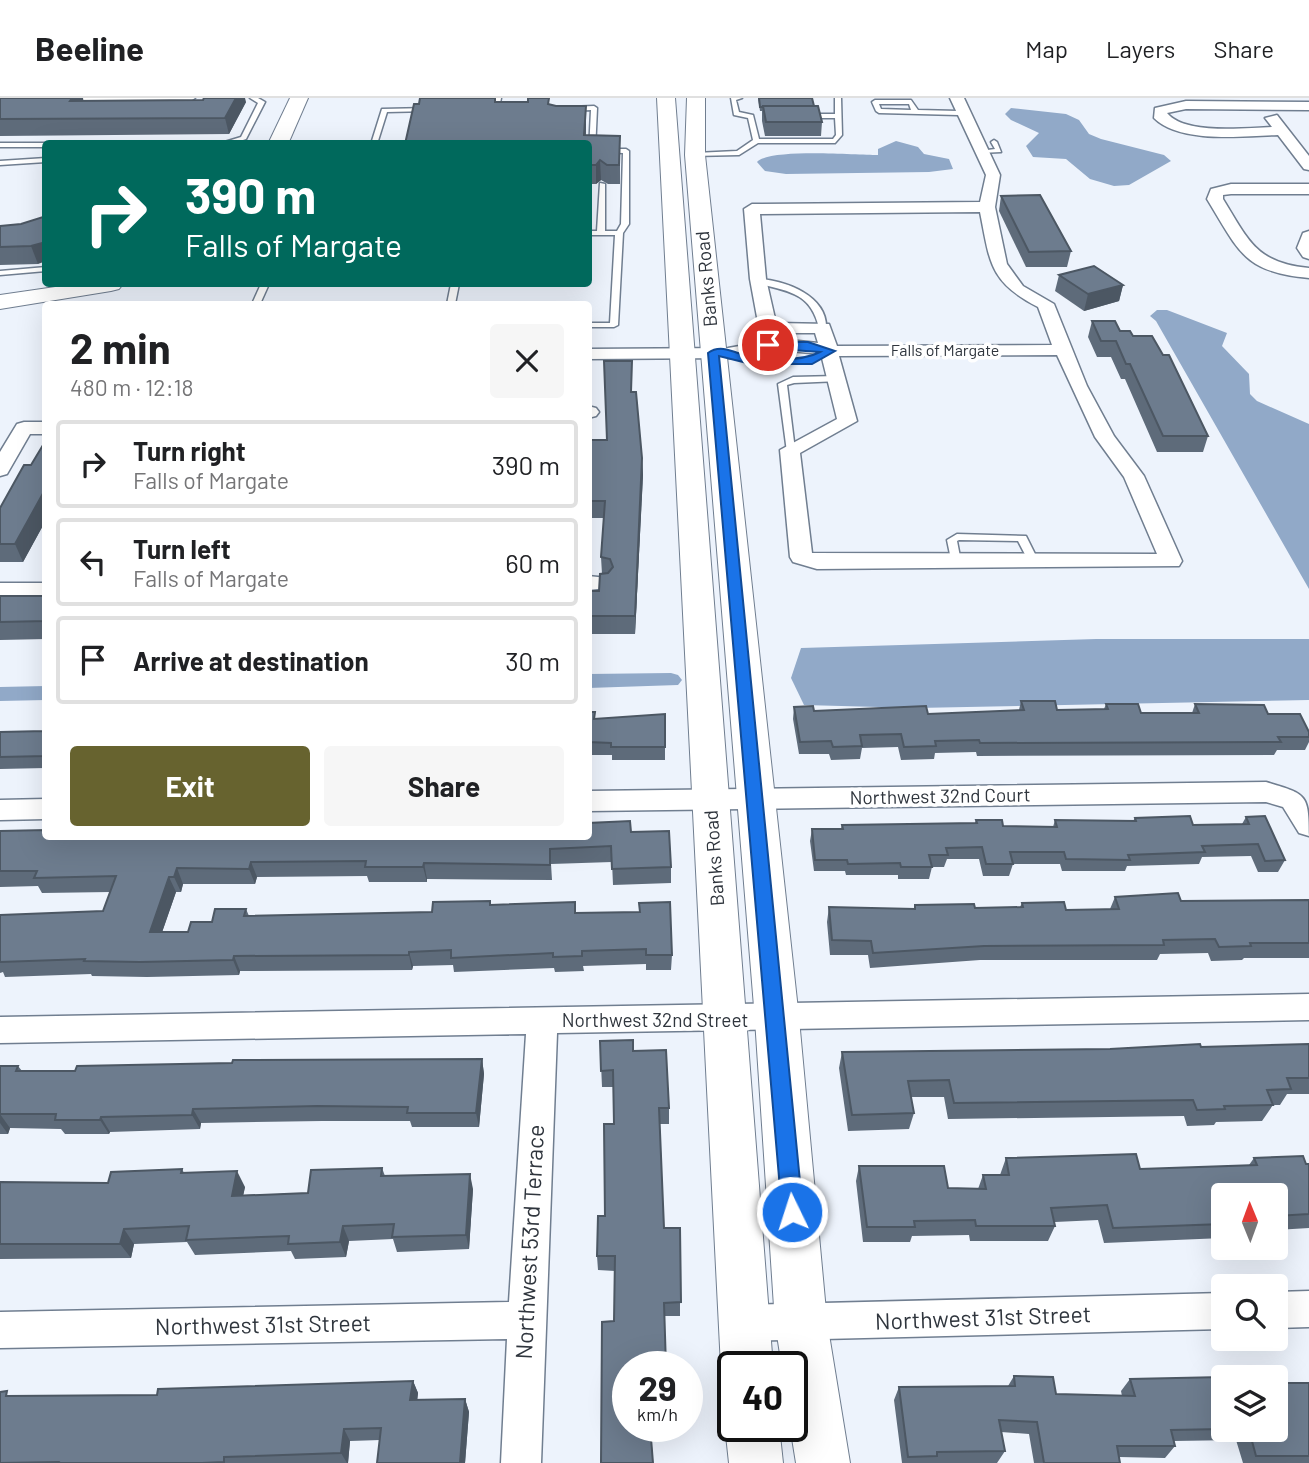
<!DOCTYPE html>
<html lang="en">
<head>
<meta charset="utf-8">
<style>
	:root { --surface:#fff; --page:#f6f6f6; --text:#202124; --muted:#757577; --line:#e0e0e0; --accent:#67632f }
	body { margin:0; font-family:Barlow,sans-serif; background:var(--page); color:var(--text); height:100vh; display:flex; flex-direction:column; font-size:26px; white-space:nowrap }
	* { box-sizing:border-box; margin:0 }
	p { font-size:23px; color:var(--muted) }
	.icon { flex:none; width:38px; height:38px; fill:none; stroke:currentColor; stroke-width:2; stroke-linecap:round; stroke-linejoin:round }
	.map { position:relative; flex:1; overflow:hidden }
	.sheet { position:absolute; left:42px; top:203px; width:550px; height:539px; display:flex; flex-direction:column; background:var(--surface); border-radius:7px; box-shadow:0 7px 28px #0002 }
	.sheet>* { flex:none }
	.banner { position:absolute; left:42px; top:42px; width:550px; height:147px; border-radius:7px; box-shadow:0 7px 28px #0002; background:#00695c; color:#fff; overflow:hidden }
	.needle { width:46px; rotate:359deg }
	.tools { position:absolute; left:1211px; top:1085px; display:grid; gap:14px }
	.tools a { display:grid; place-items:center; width:77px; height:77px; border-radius:7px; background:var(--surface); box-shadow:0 7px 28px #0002; font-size:35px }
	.speed { position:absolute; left:612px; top:1253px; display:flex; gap:14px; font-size:35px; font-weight:700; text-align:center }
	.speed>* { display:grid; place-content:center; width:91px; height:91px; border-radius:50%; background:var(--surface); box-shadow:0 7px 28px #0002; line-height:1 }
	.speed small { font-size:18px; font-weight:400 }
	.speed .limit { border:4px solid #111; border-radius:10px; background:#fff; color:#111 }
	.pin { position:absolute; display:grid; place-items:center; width:60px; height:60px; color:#fff; margin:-30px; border:4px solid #fff; border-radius:50%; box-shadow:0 2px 7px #0007 }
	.me { position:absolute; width:77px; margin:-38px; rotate:356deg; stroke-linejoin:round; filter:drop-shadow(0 0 5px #0008) }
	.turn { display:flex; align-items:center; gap:24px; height:147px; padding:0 28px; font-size:32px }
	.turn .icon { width:91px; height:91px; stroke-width:2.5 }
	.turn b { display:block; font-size:49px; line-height:60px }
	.round { display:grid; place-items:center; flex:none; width:74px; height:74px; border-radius:7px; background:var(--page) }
	.summary { display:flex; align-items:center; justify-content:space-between; height:119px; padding:0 28px }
	h1 { font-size:42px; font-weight:700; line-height:52px }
	.button { display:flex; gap:14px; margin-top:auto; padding:14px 28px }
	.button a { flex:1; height:80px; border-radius:7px; background:var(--accent); color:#fff; font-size:28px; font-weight:700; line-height:80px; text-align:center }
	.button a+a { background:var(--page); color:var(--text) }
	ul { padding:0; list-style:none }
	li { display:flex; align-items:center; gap:21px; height:88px; margin:0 14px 10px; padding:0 14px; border:4px solid var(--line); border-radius:7px }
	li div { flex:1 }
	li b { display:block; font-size:26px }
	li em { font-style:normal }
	header { display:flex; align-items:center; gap:42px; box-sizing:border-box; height:98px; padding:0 35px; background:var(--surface); border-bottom:2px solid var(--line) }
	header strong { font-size:33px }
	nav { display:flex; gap:38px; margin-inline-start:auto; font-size:24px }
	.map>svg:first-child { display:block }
</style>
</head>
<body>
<header>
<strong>Beeline</strong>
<nav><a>Map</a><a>Layers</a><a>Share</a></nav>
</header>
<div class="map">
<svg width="1309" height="1365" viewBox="0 0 1309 1365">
	<rect width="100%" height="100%" fill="#edf3fc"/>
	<g fill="#91a9c8">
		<polygon points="1011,10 1066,16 1079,22 1089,36 1101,41 1164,57 1171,63 1129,87 1114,88 1090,81 1066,61 1033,59 1026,48 1039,35 1011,22 1005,16"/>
		<path d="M896,43L918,49L924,56L949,61L953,71L929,74L786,76L765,73L757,64C770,50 855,57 878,57V51Z"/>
		<polygon points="1157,212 1167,212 1227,235 1222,248 1249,276 1250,296 1257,303 1309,326 1309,491 1156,223 1150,218"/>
		<polygon points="1096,541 1309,541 1309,602 916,610 804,607 791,580 801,550"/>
	</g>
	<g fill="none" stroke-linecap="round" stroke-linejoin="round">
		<g fill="#91a9c8" fill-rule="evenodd">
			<polygon points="671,575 678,577 682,582 678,587 588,590 588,576"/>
			<polygon points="46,588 46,602 0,603 0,589"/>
		</g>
		<g stroke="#707e90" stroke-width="3">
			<g id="lane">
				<polygon points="195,0 192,2 66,4 63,2 74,0"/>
				<polygon points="250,0 258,0 265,4 246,41 231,46 218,46 241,39 258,5"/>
				<polygon points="495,0 501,0 499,11 496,13 493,11"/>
				<polygon points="731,0 742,0 736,2 739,14 753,17 759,41 833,41 836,37 835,20 804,20 801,18 804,16 835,16 835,0 841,0 842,37 835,45 758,45 739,57 693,58 692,57 695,55 737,53 753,42 748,20 734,17"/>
				<path d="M875,2H911L918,12L958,13L961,15L958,17L879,15L876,13L872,4ZM879,6H909L911,12L881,11Z"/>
				<polygon points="594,8 597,10 595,53 592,55 589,53 591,12 569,13 566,11 569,9"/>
				<polygon points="429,10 431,13 387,14 377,46 371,46 382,11"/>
				<polygon points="994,42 997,44 1001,54 980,55 980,53 995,51 991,44"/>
				<polygon points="0,45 46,45 48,46 46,46 46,49 0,49"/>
				<polygon points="606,51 626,51 629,53 629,126 623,135 618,227 614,229 588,229 588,225 610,225 615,137 588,137 588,133 597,133 600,85 605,86 605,133 617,133 621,126 623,55 604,54 603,53"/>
				<polygon points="46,60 46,64 0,67 0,63"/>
				<polygon points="46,169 46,173 0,177 0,173"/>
				<path d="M756,181C784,181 829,198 826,232L819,230C811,194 787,193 756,185Z"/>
				<polygon points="261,186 269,186 260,206 252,206"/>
				<polygon points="451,186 459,186 455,206 447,206"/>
				<polygon points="837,278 841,281 840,283 794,285 787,287 795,352 790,355 787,354 778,286 793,279"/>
				<polygon points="957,436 1026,438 1039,464 1034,467 1030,466 1018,443 959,442 957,443 961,464 956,467 952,466 947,442"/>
			</g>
		</g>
		<g stroke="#707e90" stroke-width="3">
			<g id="street">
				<path d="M950,0H964L1000,77L995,109L1007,166L1023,188L1054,206L1087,288L1114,338L1144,378L1182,463L1179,468L817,471L793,464L790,459L780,352L837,321L821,256L779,252L730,260L588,261V251L728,250L779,241L818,245L815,235H768L759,230L750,181L744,111L752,106L980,104L986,77ZM980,114C990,164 989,184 1038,209L1052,247L837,248L829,226L776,225L766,181L760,116ZM1057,257L1095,339L1124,379L1157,456L812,455L800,355L857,323L839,258Z"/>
				<path d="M1186,3L1309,4V12L1186,11L1167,15C1185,37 1245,30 1272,29L1265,20L1277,17L1309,58V72L1304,71L1278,37C1244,38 1180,46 1154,20L1155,10Z"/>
				<path d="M1231,86H1309V96H1231L1223,97V101C1249,143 1256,165 1309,170V180C1243,174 1239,153 1207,101L1211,91Z"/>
				<polygon points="1309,133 1309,161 1303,159 1297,150 1303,135"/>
				<polygon points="588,308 596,310 599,314 596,318 588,320"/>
				<polygon points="24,324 46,324 46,336 30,336 7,376 0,378 0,354 17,326"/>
				<polygon points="588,478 608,480 611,485 608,490 588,492"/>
				<rect x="0" y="485" width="46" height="14"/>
				<path d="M1266,684C1306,696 1309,695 1309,738L1299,735L1283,709L1266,704L588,713V693Z"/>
				<polygon points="46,701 46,721 0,722 0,702"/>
				<polygon points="1309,896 1309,922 557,935 541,1365 501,1365 507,1241 0,1250 0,1214 509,1204 526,936 0,945 0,919"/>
				<polygon points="1309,1193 1309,1229 1276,1230 1276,1194"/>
				<polygon points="1223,1195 1223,1231 743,1243 730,1238 725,1225 730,1212 743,1207"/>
			</g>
		</g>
		<g stroke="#707e90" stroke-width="2">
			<g id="secondary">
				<polygon points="290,0 308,0 288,46 268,46"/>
				<polygon points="657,0 675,0 773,1269 733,1269 733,1289 729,1287 721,1269"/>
				<polygon points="687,0 705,0 705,57 799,921 827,1224 850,1365 796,1365 790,1328 793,1269 782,1269 775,1224 755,921 685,57"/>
				<polygon points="76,186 123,186 119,191 111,193 0,211 0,197"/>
				<polygon points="733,1309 733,1328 779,1328 783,1365 729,1365 725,1328"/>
			</g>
		</g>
		<use href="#lane" fill="#fff" fill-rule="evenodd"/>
		<use href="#street" fill="#fff" fill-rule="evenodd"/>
		<use href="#secondary" fill="#fff" fill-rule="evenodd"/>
	</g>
	<g fill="#5e6b7a">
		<polygon points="0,0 83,0 83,3 246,4 229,36 0,38"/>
		<polygon points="495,0 496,4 549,6 586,26 586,37 620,58 620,86 608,86 601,82 596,86 588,86 588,46 405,46"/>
		<polygon points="758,0 814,8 822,24 821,38 765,38 762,23 762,13 760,13"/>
		<polygon points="1001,98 1071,153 1067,169 1026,169 999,113"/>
		<polygon points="46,118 38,166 0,167 0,128 21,126"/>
		<polygon points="1059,177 1123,187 1119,203 1084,213 1055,193"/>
		<polygon points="1092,223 1133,238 1208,338 1203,354 1157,354 1125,281 1121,281 1111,259 1097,259 1088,239"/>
		<polygon points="632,294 642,360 643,377 635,536 588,536 588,493 599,493 602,476 601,459 604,420 588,420 588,342 607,342"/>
		<polygon points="46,342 46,422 23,464 0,464 0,410 31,367"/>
		<polygon points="0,498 46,498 46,541 0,542"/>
		<polygon points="1021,603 1057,612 1104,611 1106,606 1141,615 1192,615 1195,606 1268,616 1309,634 1309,644 1305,652 1277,652 1274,657 977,658 976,654 935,655 934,661 901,662 898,649 862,650 860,661 831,662 829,656 799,656 793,621 794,609 814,613 928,616 1019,612"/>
		<polygon points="588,614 595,614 595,621 665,616 665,662 612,662 612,657 588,657"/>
		<polygon points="46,631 46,670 0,671 0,634 45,633"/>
		<polygon points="1246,719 1285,762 1278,774 1258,774 1251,758 1202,759 1199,766 1127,768 1125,773 1062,773 1060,766 1013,766 1009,778 983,778 979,761 947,761 944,769 932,769 929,781 898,781 898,777 846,777 845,773 814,773 810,743 812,731 841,731 842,727 975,725 976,722 1003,728 1053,729 1055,722 1133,723 1135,720 1193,727 1242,726"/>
		<polygon points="0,733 194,739 239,739 631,734 671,769 671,785 613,787 612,764 551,766 552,782 427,781 427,784 369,784 367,778 257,779 255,786 183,786 181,794 176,794 162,834 188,834 212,824 246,811 249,818 432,814 491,807 575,804 576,815 672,857 671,872 646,872 646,866 583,868 584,873 555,874 554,870 454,874 453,867 413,868 412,872 240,873 239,877 147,879 92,878 91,876 5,879 3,874 0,875 0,817 103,813 110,794 42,795 38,788 0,789"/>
		<polygon points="1115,799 1181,803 1309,802 1309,860 1244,860 1242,862 1211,863 1208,855 1160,856 1157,862 980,862 870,870 868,857 830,857 827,824 829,809 914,811 915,807 975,810 1020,809 1022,805 1066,812 1110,811"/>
		<polygon points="633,942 633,953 666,952 669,1010 669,1026 660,1026 664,1130 680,1130 680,1218 664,1218 666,1269 628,1269 628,1328 667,1328 667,1331 651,1331 653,1365 601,1365 602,1224 614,1223 615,1173 598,1172 597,1158 598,1118 605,1118 604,1026 614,1026 613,989 602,989 600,943"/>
		<polygon points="1309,946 1309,996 1287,996 1280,1007 1273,1007 1262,1023 1216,1024 1214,1027 1187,1028 1184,1018 948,1021 944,999 911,999 914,1015 909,1031 848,1033 839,970 842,954 1110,951"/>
		<polygon points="482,961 484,976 479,1029 412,1029 410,1023 322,1023 201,1025 200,1031 110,1034 109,1036 65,1036 61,1031 10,1030 8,1036 0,1036 0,968 18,968 22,973 75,973"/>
		<polygon points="1006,1060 1140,1071 1249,1067 1254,1060 1309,1066 1309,1130 1276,1132 1276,1097 1223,1097 1223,1140 1104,1145 1098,1122 1055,1124 1055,1128 1048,1143 970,1143 969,1137 912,1138 910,1144 863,1144 856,1083 859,1068 948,1090 978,1091 983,1077 1000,1077"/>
		<polygon points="382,1070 385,1078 473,1091 469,1151 397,1154 393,1141 349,1143 346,1159 295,1161 291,1153 195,1157 187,1144 134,1146 131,1160 0,1161 0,1084 108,1085 182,1071 184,1075 245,1089 243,1097 308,1095"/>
		<polygon points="1232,1274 1280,1285 1309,1285 1309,1365 1243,1365 1236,1342 1174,1343 1175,1348 1165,1360 1119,1359 1120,1365 1034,1365 1029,1336 1001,1334 1005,1353 997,1365 902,1365 894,1302 899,1289 1008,1288 1014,1278 1056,1296 1122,1298 1121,1293 1130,1281 1223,1280 1223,1332 1276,1332 1228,1279"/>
		<polygon points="413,1283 418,1295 417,1302 465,1301 469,1314 465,1365 377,1365 380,1342 350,1343 348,1365 0,1365 12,1298 157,1297"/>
	</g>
	<g fill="#4c5763">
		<polygon points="72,0 83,0 84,6 70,3"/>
		<polygon points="236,0 245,0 246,4 229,36 225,20"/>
		<polygon points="586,8 586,26 585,46 584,37"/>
		<polygon points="600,62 601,82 596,86 596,67"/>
		<polygon points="46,144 46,163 38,166 31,148"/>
		<polygon points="1123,187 1119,203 1084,213 1088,196"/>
		<polygon points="642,360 643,377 635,536 635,518"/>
		<polygon points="46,390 46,422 23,464 15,446"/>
		<polygon points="251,764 257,779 255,786 249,771"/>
		<polygon points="424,765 427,781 427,784 423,769"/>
		<polygon points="177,770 183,786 181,794 174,779"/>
		<polygon points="169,779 176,794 157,849 150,834"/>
		<polygon points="409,854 413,868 412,872 409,857"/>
		<polygon points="234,858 240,873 239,877 233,862"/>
		<polygon points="482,961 484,976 479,1029 476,1015"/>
		<polygon points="193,1011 201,1025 200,1031 192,1017"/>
		<polygon points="0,1016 10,1030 8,1036 0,1025"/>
		<polygon points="101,1019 110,1034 109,1036 100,1022"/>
		<polygon points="237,1073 245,1089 240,1113 232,1098"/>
		<polygon points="470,1076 473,1091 469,1151 466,1137"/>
		<polygon points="343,1128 349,1143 346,1159 340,1144"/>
		<polygon points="124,1131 134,1146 131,1160 120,1146"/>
		<polygon points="413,1283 418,1295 416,1314 410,1302"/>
		<polygon points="465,1301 469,1314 465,1365 460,1365"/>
		<polygon points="344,1331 350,1343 348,1365 347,1365 341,1355"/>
	</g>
	<g fill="#6d7c8e" stroke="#4c5763" stroke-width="2">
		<polygon points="0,0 72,0 70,3 203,2 204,0 236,0 225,20 0,21"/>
		<polygon points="420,0 495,0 495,4 528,4 528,0 549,0 548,6 556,8 586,8 584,37 620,38 619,67 607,67 600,62 596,67 588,67 588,46 405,46 414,6 419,6"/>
		<polygon points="759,0 812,0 814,8 760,9"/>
		<polygon points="763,8 818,8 822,24 766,24"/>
		<polygon points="1040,97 1071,153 1029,154 1001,98"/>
		<polygon points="46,118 46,144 31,148 0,149 0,128 21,126"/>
		<polygon points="1094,168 1123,187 1088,196 1059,177"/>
		<polygon points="1092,223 1115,223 1120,233 1130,233 1133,238 1152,238 1163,257 1169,257 1208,338 1163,338 1130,266 1126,266 1116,243 1101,243"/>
		<polygon points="604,263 632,263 631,294 636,294 642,360 635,518 588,518 588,493 599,493 600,476 608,475 613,469 610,461 601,459 605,403 588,403 588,342 607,342"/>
		<polygon points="46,342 46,390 15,446 0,446 0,410 24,367 31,367"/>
		<polygon points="0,498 46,498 46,523 0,524"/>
		<polygon points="1021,603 1055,603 1057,612 1108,611 1106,606 1138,606 1141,615 1199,615 1195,606 1264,607 1268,616 1300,616 1309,634 1309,639 1278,639 1281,644 980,645 979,642 935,643 936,648 904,649 901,636 860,637 862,648 833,649 831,643 800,644 794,609 813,608 814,613 926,608 928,616 1024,612"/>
		<polygon points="588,614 595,614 594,621 665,616 665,649 611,649 611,645 588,644"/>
		<polygon points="46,631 46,658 0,659 0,634 45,633"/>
		<polygon points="1190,718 1193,727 1249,726 1246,719 1265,718 1285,762 1265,763 1258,746 1202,748 1205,754 1128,757 1130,762 1066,761 1064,754 1010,754 1013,766 986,766 982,749 946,750 948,757 929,757 932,769 901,769 900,765 848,766 847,762 815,762 812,731 843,731 842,727 977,725 976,722 1002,722 1003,728 1057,729 1055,722 1136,723 1135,720"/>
		<polygon points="630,723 631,734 669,733 671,769 612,771 611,748 550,751 550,767 424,765 423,769 365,769 366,763 251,764 249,771 177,770 174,779 169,779 150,834 188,834 191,824 212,824 215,811 246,811 244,818 432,814 433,804 490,803 490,807 575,804 575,815 640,814 639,805 670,804 672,857 646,857 646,851 582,853 582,858 553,859 553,855 451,860 451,852 409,854 409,857 234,858 233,862 140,864 84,863 85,861 0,864 0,817 103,813 116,778 34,780 37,773 0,773 0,733 46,732 46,738 239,739 239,738 588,738 588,725"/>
		<polygon points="1178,795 1181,803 1309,802 1309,845 1250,845 1251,848 1219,849 1215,841 1163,842 1164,847 984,848 873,855 871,843 832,842 829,809 915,811 915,807 974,806 975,810 1023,809 1022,805 1064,804 1066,812 1119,811 1115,799"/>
		<polygon points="633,942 633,953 666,952 669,1010 659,1010 664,1130 680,1130 681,1204 664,1205 666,1269 628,1269 628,1328 650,1328 653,1365 601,1365 602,1224 614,1223 615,1158 597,1158 598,1118 605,1118 604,1026 614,1026 613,972 601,973 600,943"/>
		<polygon points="1200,946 1201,949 1309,946 1309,980 1287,980 1291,991 1267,992 1273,1007 1224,1008 1225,1011 1197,1012 1193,1002 954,1005 949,982 908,983 914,1015 852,1017 842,954 1110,951"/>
		<polygon points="482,961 476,1015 407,1015 408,1009 317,1008 193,1011 192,1017 101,1019 100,1022 55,1022 56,1016 0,1016 0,968 18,968 16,973 75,973 77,968 232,965 233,962"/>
		<polygon points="1136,1056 1140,1071 1257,1067 1254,1060 1303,1058 1306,1066 1309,1066 1309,1116 1276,1118 1276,1097 1223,1097 1223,1126 1113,1130 1107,1107 1051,1110 1055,1128 976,1128 975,1122 914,1123 915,1129 867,1129 859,1068 944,1068 948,1090 986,1091 983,1077 1009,1077 1006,1060"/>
		<polygon points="382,1070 381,1078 470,1076 466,1137 392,1139 394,1126 343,1128 340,1144 288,1146 289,1138 186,1142 189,1128 124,1131 120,1146 0,1146 0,1084 108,1085 111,1074 182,1071 181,1075 237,1073 232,1098 308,1095 311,1072"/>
		<polygon points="1232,1274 1277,1275 1280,1285 1309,1285 1309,1358 1256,1358 1249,1332 1276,1332 1276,1279 1234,1279"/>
		<polygon points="1014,1278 1053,1279 1056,1296 1135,1298 1130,1281 1223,1279 1223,1331 1171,1332 1175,1348 1117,1348 1120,1365 1044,1365 1037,1324 999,1322 1005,1353 937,1354 937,1358 908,1359 899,1289 1015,1288"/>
		<polygon points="413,1283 410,1302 465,1301 460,1365 377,1365 381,1330 344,1331 341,1355 224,1359 224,1364 202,1365 57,1365 58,1364 0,1365 0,1294 7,1293 6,1298 157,1297 158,1291"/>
	</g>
	<path fill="#1a73e8" stroke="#114b97" stroke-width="2" d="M768,244H808L835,253L812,266H751L719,258L803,1114L800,1121L792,1124L785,1121L782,1114L708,255C723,244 739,258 755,260C774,262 803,263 820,254L764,250V245Z"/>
	<g text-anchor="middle" stroke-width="7" stroke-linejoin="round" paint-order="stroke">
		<g font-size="16" fill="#2f353d" stroke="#fff">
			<text x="945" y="258">Falls of Margate</text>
		</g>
		<g font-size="19" fill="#2f353d" stroke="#fff">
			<text transform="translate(706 181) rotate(-95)" y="7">Banks Road</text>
			<text transform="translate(940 698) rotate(-1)" y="7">Northwest 32nd Court</text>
			<text transform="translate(714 760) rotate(-94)" y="7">Banks Road</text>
			<text x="655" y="929">Northwest 32nd Street</text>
		</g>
		<g font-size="23" fill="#2f353d" stroke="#fff">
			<text transform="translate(530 1144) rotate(-87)" y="8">Northwest 53rd Terrace</text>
			<text transform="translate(983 1220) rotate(-2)" y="8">Northwest 31st Street</text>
			<text transform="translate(263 1227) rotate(-1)" y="8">Northwest 31st Street</text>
		</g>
	</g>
</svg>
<div class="tools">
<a><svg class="needle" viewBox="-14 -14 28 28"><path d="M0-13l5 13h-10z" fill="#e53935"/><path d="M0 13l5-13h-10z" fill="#757577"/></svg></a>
<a><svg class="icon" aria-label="search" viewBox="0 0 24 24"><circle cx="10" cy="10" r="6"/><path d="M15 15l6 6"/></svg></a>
<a><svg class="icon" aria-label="layers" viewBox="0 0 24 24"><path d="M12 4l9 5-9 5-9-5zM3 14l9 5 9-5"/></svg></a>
</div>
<div class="speed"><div>29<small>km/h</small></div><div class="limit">40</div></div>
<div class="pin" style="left:768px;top:247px;background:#d93025"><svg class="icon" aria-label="arrive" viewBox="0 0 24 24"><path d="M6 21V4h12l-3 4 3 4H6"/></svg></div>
<svg class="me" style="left:792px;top:1114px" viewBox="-20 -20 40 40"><circle r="17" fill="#1a73e8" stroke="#fff" stroke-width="3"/><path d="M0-11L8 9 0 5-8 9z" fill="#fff"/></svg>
<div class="banner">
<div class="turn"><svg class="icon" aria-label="right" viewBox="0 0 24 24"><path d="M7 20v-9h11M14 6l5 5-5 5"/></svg><div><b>390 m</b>Falls of Margate</div></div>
</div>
<section class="sheet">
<div class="summary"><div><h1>2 min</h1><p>480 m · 12:18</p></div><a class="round"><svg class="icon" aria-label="close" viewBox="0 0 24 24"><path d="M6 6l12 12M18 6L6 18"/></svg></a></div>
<ul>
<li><svg class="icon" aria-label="right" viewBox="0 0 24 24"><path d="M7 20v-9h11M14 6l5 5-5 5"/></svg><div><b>Turn right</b><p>Falls of Margate</p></div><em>390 m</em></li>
<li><svg class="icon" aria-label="left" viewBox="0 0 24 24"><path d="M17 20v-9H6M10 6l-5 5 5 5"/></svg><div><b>Turn left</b><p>Falls of Margate</p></div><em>60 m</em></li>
<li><svg class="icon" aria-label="arrive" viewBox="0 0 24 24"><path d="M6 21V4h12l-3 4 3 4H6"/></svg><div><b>Arrive at destination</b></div><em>30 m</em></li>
</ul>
<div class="button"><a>Exit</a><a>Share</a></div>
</section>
</div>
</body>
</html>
